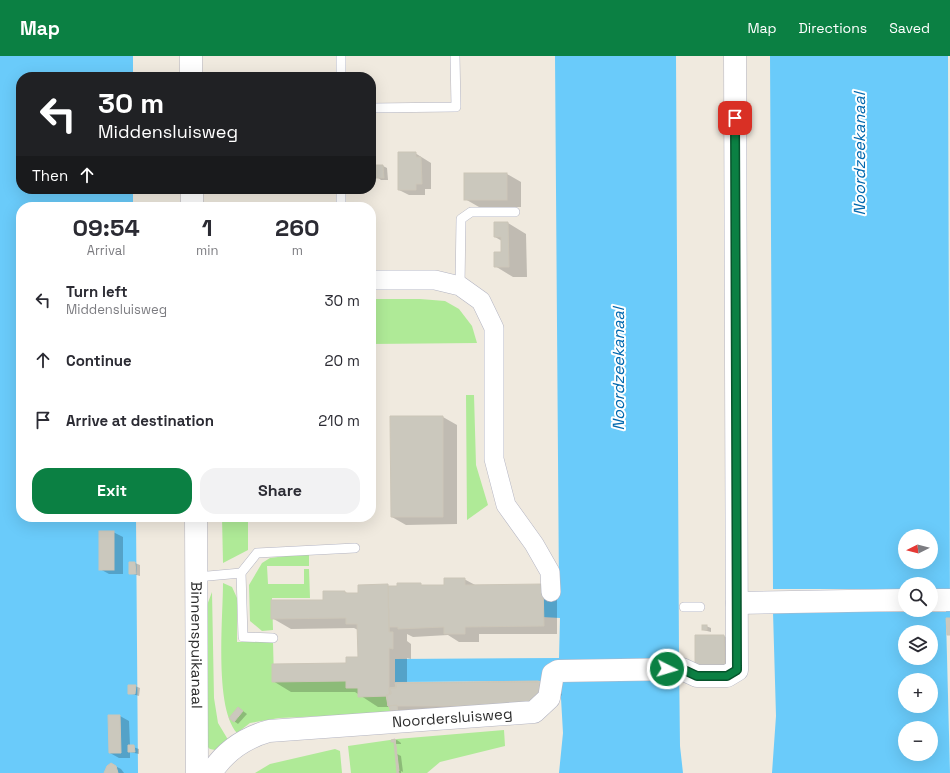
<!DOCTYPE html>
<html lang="en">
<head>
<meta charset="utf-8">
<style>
	:root { --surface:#fff; --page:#f2f2f3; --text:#2b2b33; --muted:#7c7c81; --accent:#0b8043 }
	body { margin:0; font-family:"Space Grotesk",sans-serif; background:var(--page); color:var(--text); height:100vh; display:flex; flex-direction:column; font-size:15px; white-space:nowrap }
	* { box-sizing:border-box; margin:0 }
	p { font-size:13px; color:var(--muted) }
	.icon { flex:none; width:22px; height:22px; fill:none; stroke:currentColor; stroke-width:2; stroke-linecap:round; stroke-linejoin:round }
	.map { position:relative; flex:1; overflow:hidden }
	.details { position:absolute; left:16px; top:146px; width:360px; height:320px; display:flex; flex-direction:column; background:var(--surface); border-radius:16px; box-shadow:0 4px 16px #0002 }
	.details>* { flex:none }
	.hud { position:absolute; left:16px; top:16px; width:360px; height:122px; border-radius:16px; box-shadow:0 4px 16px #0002; background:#202124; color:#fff; overflow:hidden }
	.needle { width:26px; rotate:264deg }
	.tools { position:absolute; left:898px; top:473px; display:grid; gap:8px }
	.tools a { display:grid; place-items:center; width:40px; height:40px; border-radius:50%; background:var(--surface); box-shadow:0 4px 16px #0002; font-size:20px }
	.pin { position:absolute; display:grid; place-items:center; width:34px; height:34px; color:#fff; margin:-17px; border-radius:8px; box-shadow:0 2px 6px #0006 }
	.me { position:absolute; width:44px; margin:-22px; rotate:95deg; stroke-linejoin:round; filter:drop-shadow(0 0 3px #0008) }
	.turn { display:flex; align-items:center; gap:14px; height:84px; padding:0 16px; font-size:18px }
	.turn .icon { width:52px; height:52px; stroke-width:2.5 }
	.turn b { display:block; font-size:28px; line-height:34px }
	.then { display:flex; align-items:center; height:38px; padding:0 16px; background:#0003; gap:8px; font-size:15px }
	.eta { display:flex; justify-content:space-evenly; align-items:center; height:68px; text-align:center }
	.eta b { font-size:24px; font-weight:700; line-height:28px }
	.cta { display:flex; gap:8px; margin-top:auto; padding:8px 16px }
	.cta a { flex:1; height:46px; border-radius:16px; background:var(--accent); color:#fff; font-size:16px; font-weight:700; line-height:46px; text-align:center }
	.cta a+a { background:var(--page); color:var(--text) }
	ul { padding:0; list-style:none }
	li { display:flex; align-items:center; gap:12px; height:60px; padding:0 16px }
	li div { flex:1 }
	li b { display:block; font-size:15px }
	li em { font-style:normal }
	header { display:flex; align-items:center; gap:24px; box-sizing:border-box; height:56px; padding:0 20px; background:var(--accent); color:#fff }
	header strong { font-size:19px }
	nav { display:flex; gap:22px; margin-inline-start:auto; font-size:14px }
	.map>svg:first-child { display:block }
</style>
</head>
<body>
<header>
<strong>Map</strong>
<nav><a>Map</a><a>Directions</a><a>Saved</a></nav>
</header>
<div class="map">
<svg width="950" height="717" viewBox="0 0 950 717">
	<rect width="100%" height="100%" fill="#f0eadf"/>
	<g fill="#afea97">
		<polygon points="371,243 420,243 445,245 459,253 472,270 477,287 371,288"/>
		<polygon points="466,339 474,339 476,409 488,449 467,464"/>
		<polygon points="222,461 248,461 248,494 223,507"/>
		<polygon points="309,497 309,510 267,510 268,528 304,528 304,513 309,513 310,542 272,542 273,574 262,575 250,565 249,529 262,507 270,502"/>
		<path d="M223,527L232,531L237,542V586H273L274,624L348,623L360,631V638H389L387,639L388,650H389L391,657L279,662L250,667L237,677C214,652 223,562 223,527Z"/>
		<polygon points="212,536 214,642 218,667 230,687 220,695 210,693 202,686 201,565"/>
		<polygon points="504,674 505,690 440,706 427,717 351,717 348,690 397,683"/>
		<polygon points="335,693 340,695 342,717 255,717 270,708"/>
	</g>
	<g fill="#6acbfa" fill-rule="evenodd">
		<polygon points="0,0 133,0 133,21 21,21 21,133 133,133 133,151 21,151 21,461 136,461 138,717 0,717"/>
		<polygon points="555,0 676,0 679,603 680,690 683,717 559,717 563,677 560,625 395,626 395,603 559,602 560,562 542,561 542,534 559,537"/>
		<path d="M770,0H948L950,562H946L950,717H772L776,660L773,556H946L950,534L931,533V528H905V533H773ZM905,480H931V506H905ZM905,576H931V602H905ZM905,624H931V650H905ZM905,672H931V698H905Z"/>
	</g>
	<g fill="#0003">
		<polygon points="415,97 431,107 431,133 425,133 425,139 409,139 399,134"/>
		<polygon points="377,110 383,110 387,112 388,124 381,124 377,121"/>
		<polygon points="465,118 507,118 521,126 521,151 479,151 465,143"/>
		<polygon points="508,167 526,178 527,221 513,221 495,210 502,197 502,185 495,181"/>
		<polygon points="443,361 457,369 457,468 406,469 392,461"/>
		<polygon points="113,476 123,481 123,518 109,518 100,513"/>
		<polygon points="130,507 135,507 140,509 140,520 130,517"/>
		<polygon points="464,523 477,530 557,538 557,578 479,578 479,586 459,586 448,579 413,581 407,578 407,585 411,588 411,603 407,602 407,628 548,630 562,638 557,650 395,657 391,654 390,651 378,651 355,636 291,636 273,625 347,608 359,602 358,574 354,572 291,573 272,562 324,545 324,536 345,536 350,538 359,538 359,530 398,531 419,528 424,530 445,530"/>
		<polygon points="706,570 711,572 711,576 703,574"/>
		<polygon points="696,580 724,580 738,588 738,619 710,619"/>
		<polygon points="135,630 140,632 139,640 129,637"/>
		<polygon points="239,652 247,658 238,668 234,665"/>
		<polygon points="120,660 129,665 130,690 139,693 139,698 130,696 130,702 119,702 110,697"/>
		<polygon points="397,684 401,687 401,688 396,688 392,685"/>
		<polygon points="397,698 401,700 403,716 401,715 401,717 398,717"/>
		<polygon points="111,708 121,713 124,717 105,717"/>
	</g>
	<g fill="#cbc8bd" stroke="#ccc6b8">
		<polygon points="398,96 416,96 416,101 421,101 422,128 416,128 416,134 398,134"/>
		<polygon points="376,109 383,109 384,122 376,122"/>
		<rect x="464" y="117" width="43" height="27"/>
		<polygon points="494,166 508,166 509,211 494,211 494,196 501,196 501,181 494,181"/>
		<polygon points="390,360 443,360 443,461 391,461"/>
		<rect x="99" y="475" width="15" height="39"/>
		<polygon points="129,506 135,506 136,518 129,518"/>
		<polygon points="444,522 465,522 465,529 543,528 544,570 465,571 465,578 444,578 444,571 398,573 398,571 389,571 389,576 388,530 397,530 397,527 421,527 421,529 444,529"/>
		<polygon points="388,528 389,576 393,576 393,593 389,592 389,640 358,641 358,632 346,632 346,625 272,626 272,608 346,607 346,601 358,601 357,568 346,568 346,562 271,563 271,544 323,544 323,535 345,535 345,537 358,537 358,529"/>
		<polygon points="946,562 950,562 950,579 947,579"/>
		<rect x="702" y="569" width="5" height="5"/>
		<polygon points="695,579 724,579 725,611 695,611"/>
		<polygon points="538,625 548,629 527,650 388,650 387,639 391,638 390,632 396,632 396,627"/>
		<polygon points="538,626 396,627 396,632 390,632 391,638 387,639 388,650 397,649 398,657 394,657 392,654 391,657 389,650 388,650 386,639 390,638 389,632 396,631 395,627"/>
		<polygon points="128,629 136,629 135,638 128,638"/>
		<polygon points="238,651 243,655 234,666 229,662"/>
		<polygon points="108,659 120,659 121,697 109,697"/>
		<polygon points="395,683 398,715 399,717 397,717 394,686 391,686 391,684"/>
		<polygon points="395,683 399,715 398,715"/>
		<polygon points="128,689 134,689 135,696 128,696"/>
		<polygon points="111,707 116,710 118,717 104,717 107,710"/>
	</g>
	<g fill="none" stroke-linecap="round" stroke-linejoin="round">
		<g stroke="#b3b4c2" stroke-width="10">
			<g id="lane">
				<polyline points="341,0 341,21"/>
				<polyline points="371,52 456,51 455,0"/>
				<polyline points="341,151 341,133"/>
				<polyline points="460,230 461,163 471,156 515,156"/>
				<polyline points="197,521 241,517"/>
				<polyline points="684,551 700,551"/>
				<polyline points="273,582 243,581 241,517 257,497 355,492"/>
			</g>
		</g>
		<g stroke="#b3b4c2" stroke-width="20">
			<polyline id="street" points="371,224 435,224 460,230 481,245 494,272 494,403 506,449 534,488 550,516 551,536"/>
		</g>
		<g stroke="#b3b4c2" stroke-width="23">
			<g id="secondary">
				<polyline points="191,0 191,21"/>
				<polyline points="192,133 192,151"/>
				<path id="s1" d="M196,461L197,717"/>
				<polyline points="931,544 950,544"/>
				<polyline points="737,547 905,544"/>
				<path id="s2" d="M211,717C225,695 244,682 269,675L534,656L549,642L553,618L558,615L682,613L697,620H727L737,614L735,0"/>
			</g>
		</g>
		<use href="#lane" stroke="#fff" stroke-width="9"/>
		<use href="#street" stroke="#fff" stroke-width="19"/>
		<use href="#secondary" stroke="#fff" stroke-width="22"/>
	</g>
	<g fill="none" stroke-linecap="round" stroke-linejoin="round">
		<g stroke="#07532c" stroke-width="10">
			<polyline id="route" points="667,613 682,613 697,620 727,620 737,614 735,62"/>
		</g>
		<use href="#route" stroke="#0b8043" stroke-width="7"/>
	</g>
	<g text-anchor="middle" stroke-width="4" stroke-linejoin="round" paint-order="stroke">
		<g font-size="15" fill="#2d2d2d" stroke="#fff">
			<text dy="5" stroke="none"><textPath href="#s1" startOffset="128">Binnenspuikanaal</textPath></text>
			<text dy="5" stroke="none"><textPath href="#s2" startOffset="257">Noordersluisweg</textPath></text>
		</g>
		<g font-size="16" font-style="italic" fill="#0168ae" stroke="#fff">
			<text transform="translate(859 98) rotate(-90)" y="6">Noordzeekanaal</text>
			<text transform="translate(618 313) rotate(-90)" y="6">Noordzeekanaal</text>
		</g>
	</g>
</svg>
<div class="tools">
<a><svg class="needle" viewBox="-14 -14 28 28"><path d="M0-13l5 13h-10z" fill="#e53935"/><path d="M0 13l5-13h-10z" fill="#7c7c81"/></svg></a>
<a><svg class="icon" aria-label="search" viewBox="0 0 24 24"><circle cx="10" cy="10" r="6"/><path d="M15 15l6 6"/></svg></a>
<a><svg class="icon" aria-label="layers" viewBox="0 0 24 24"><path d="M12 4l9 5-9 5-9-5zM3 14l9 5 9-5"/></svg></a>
<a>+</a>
<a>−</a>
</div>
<div class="pin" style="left:735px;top:62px;background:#d93025"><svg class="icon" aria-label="arrive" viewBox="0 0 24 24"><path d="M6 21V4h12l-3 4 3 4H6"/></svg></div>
<svg class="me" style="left:667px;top:613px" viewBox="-20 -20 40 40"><circle r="17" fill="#0b8043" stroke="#fff" stroke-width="3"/><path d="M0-11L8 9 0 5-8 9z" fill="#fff"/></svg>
<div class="hud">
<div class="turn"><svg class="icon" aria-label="left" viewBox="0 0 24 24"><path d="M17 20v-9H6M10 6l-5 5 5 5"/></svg><div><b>30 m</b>Middensluisweg</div></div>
<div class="then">Then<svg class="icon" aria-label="ahead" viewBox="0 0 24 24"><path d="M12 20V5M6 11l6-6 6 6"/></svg></div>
</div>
<section class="details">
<div class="eta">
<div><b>09:54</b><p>Arrival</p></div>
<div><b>1</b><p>min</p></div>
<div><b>260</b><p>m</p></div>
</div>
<ul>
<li><svg class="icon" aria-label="left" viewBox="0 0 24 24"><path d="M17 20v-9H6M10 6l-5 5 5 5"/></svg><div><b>Turn left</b><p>Middensluisweg</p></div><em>30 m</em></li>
<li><svg class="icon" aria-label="ahead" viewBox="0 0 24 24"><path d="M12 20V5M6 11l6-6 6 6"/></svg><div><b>Continue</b></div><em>20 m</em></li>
<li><svg class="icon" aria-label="arrive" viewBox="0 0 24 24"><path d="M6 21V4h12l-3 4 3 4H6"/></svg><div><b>Arrive at destination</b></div><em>210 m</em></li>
</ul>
<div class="cta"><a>Exit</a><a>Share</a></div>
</section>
</div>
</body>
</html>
